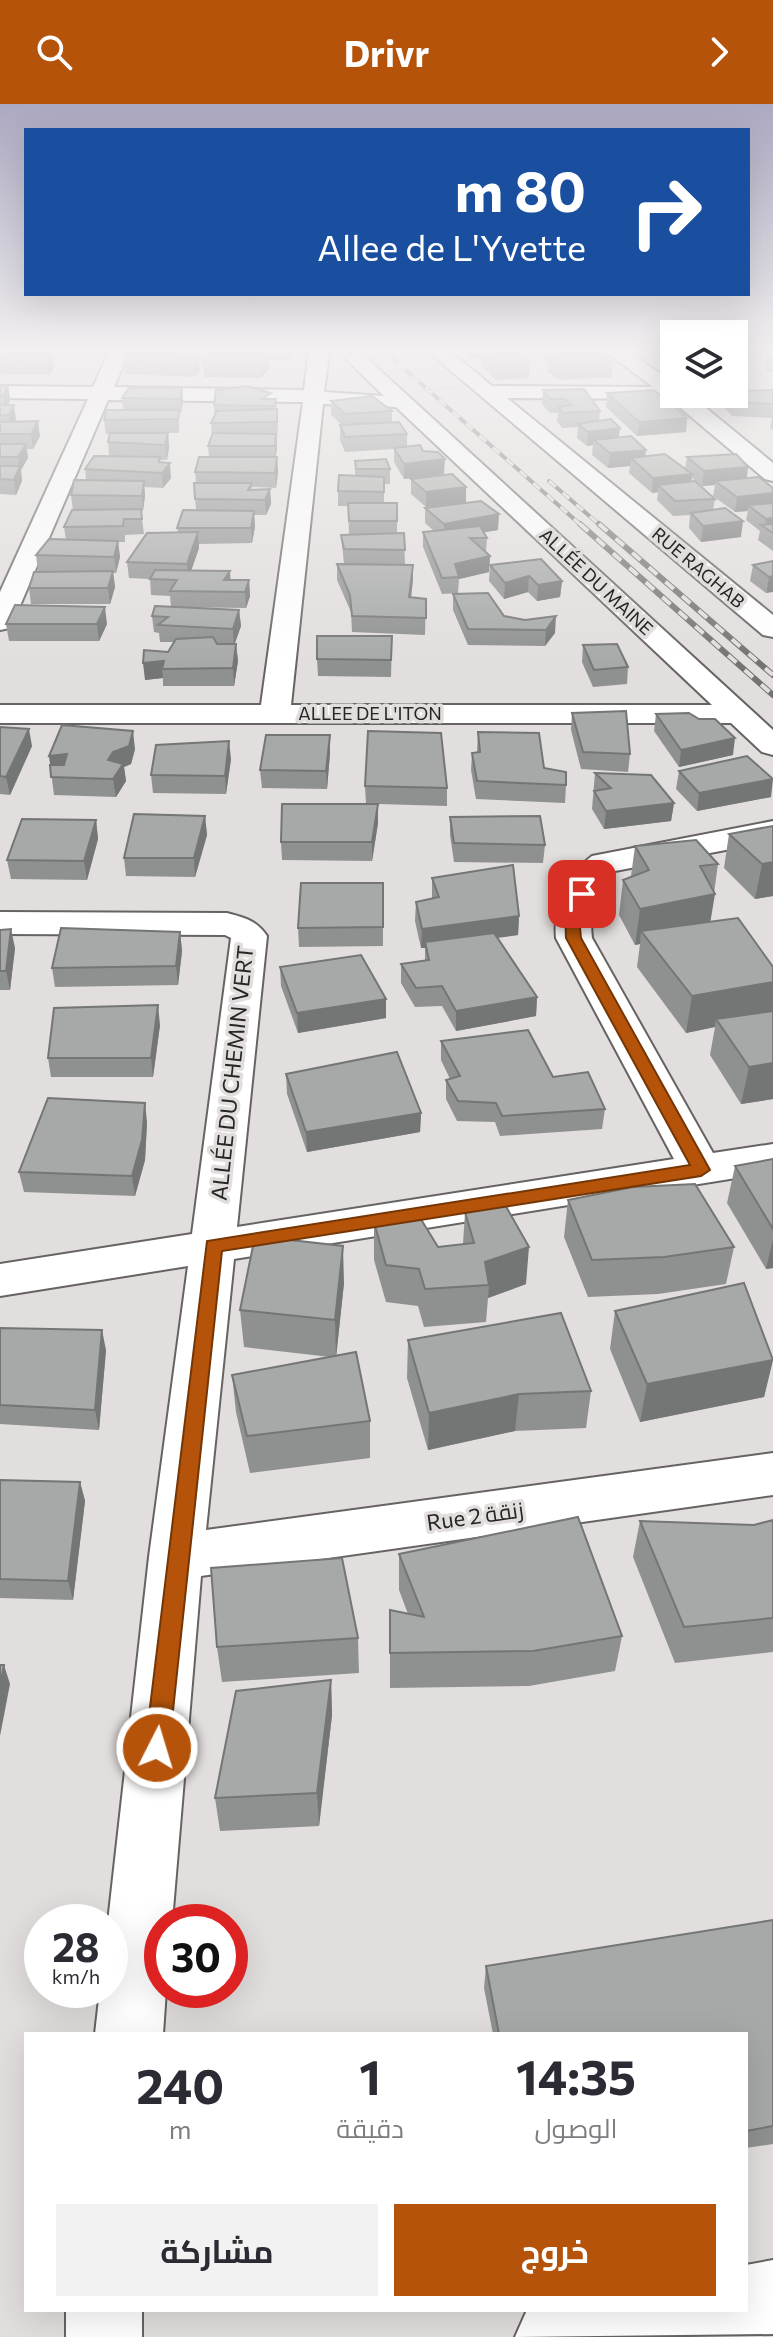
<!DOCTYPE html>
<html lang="ar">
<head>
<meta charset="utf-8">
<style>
	:root { --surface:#fff; --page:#f2f2f3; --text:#2b2b33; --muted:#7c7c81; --accent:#b45309 }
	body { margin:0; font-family:Commissioner,Cairo,sans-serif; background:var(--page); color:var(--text); direction:rtl; height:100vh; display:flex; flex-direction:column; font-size:30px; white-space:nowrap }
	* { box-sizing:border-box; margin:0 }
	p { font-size:26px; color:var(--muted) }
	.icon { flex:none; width:44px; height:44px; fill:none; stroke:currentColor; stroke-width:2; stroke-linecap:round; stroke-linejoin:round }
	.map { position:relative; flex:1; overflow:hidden; direction:ltr }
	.drawer { position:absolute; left:24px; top:1928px; width:724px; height:280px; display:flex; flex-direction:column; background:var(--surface); border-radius:0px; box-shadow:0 8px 32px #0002; direction:rtl }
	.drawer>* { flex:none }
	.guide { position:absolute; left:24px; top:24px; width:726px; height:168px; border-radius:0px; box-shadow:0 8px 32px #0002; direction:rtl; background:#1a4fa0; color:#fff; overflow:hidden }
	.controls { position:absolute; left:660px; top:216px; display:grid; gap:16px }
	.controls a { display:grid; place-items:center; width:88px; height:88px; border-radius:0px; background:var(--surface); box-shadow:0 8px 32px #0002; font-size:40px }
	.speed { position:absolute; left:24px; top:1800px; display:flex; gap:16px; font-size:40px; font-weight:700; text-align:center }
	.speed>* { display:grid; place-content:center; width:104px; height:104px; border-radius:50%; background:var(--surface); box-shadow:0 8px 32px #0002; line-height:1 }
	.speed small { font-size:20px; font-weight:400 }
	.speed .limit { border:12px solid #d22; background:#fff; color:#111 }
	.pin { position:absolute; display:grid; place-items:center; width:68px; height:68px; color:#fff; margin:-34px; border-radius:16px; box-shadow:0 4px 12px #0006 }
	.me { position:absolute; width:88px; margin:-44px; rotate:5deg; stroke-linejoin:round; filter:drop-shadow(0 0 6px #0008) }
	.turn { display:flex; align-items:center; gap:28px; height:168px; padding:0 32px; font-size:36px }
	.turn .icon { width:104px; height:104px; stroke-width:2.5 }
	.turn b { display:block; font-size:56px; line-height:68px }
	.eta { display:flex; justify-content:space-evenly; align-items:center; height:136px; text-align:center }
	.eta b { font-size:48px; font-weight:700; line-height:56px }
	.cta { display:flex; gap:16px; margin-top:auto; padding:16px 32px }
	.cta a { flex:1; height:92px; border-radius:0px; background:var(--accent); color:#fff; font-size:32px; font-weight:700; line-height:92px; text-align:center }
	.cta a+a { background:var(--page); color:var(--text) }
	header { display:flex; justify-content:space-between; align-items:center; height:104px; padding:0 32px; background:var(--accent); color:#fff; font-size:36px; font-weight:700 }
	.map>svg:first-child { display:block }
</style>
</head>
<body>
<header><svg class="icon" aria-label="forward" viewBox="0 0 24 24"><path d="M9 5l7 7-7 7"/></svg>Drivr<svg class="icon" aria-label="search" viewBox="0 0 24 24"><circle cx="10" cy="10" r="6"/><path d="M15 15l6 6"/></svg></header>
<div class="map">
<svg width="773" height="2233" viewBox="0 0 773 2233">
	<rect width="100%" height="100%" fill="#e2dedd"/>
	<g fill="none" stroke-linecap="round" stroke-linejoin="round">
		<g stroke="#666362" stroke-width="4">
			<g id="minor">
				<path d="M109,248H129L114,283L304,286L309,248H329L324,288L384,292L339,248H360L773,626V651L762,648L731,619H0V601H261L303,298L108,296L13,518L10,524L0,526V488L88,295L0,294V282L93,283ZM323,300L396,303L712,601H291Z"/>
				<polygon points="429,248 451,248 492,282 653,283 606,248 629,248 674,279 674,290 689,290 773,359 773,377 765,375 670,295 507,294 773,511 773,533 763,531"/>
				<path d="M773,717V737L615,767C595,782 589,810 592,834L713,1049L773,1040V1068L234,1155L206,1426L773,1349V1391L201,1472L172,1818H162V1886H166L163,1930H95L100,1886H110L108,1818L149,1453L188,1162L0,1192V1160L192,1130L231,834L225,831L0,830V808L227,809C245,814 256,816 267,832L237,1123L674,1055L556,834C553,803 567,770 592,752Z"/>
				<polygon points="773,2156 773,2230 515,2233 527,2206 746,2206 746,2161"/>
				<rect x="66" y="2206" width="76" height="27"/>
			</g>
		</g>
		<use href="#minor" fill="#fff" fill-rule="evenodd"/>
		<g stroke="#757372" stroke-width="4">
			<g id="rail-far1">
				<polyline points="385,248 582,422"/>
				<polyline points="549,377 601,422"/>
			</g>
		</g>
		<g stroke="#757372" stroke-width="6">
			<g id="rail">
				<polyline points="580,420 773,591"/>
				<polyline points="599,420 773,571"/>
			</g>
		</g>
		<use href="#rail-far1" stroke="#e2dedd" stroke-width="3" stroke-dasharray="9" stroke-linecap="butt"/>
		<use href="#rail" stroke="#e2dedd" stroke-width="4" stroke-dasharray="11" stroke-linecap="butt"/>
		<polyline stroke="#8b8988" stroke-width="2" stroke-dasharray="1 3" stroke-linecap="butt" points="417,287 458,283"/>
	</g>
	<g fill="#8f9190">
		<polygon points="7,248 68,248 67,251 52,251 54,261 50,271 0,270 0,249 7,249"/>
		<polygon points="127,248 188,248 186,253 199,253 200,266 195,273 125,270 124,257"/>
		<polygon points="206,248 291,248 291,256 269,256 269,265 261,274 204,273 203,259"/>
		<polygon points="463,248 517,248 530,260 529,274 496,276 481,261 481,254 470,255"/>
		<polygon points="540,248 595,248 594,250 613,260 612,273 558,276 548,268 548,260 540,251"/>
		<polygon points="764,248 773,248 773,268 767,268 764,258 766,249"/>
		<polygon points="0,282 8,282 10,296 8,301 16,315 15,318 40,332 33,345 27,345 28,354 21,366 22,377 16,391 0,390"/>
		<polygon points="182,284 183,297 181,309 179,309 179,329 168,329 169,343 167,356 160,356 160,358 171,374 163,384 144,383 145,392 143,407 141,407 144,430 125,431 125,438 118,438 120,453 116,469 113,469 115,483 110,500 31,500 29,484 58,467 38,467 36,451 66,436 64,423 73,406 71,391 86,376 85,365 109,352 108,338 110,330 106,330 104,316 123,306 122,294"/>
		<polygon points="543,286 600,307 599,317 619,333 646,346 645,353 685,365 687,353 748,363 747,374 773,384 773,447 758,436 760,427 746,416 748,407 735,408 713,392 715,381 702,382 692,374 691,378 715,395 713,406 741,433 701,438 689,424 690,411 673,412 657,396 658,388 652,389 629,369 630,362 608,364 592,351 593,341 587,342 577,334 578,323 562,324 557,317 558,309 550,309 542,300"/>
		<polygon points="773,286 773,326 770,324 772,314 732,312 722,301 723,290"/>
		<polygon points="607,289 687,314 686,328 637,332 606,303"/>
		<polygon points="271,295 276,295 278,319 276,353 277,353 278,368 276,384 252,383 252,386 270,385 271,400 266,411 254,411 255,422 252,439 199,440 199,444 191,466 230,467 230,476 249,476 250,492 246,504 171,503 170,492 151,491 150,475 129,474 127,458 178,428 177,424 196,406 194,379 196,379 195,368 209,353 208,342 212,332 211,319 214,312 214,301"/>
		<polygon points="331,297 392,307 392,318 407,330 407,342 423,347 444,370 404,375 394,358 394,345 345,348 340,336 340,321 342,321 331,311"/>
		<polygon points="355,357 390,365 390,380 384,380 384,399 397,399 397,429 404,429 405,461 413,461 411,493 426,495 425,531 352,528 351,508 337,476 337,460 344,460 341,431 349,430 348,402 338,402 338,387 355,372"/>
		<polygon points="411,375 466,398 426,403 411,390"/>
		<polygon points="425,404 498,426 484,428 487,434 486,449 490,452 489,468 459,475 458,489 442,490 423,443 423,428 434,427 425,419"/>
		<polygon points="773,457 766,489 750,477 753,461"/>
		<polygon points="490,461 562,477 560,493 537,497 528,488 504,495 489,477"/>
		<polygon points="453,490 504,512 555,529 545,542 468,541 453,506"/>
		<polygon points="239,506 241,522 234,540 236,540 238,557 234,582 163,582 163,574 145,576 168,548 174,538 160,538 159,529 154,528 152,512"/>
		<polygon points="6,520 107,520 99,537 9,537"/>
		<polygon points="392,532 391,573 318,572 317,555"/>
		<polygon points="583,541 628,563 627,580 593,583 582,558"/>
		<polygon points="572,609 630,650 628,668 581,665 571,626"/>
		<polygon points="656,610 733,651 679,663 654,627"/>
		<polygon points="0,623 32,642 10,691 0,690"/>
		<polygon points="478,628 544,664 566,681 565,699 476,695 471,666 472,649 477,648"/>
		<polygon points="330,631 330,649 327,685 262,684 260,666"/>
		<polygon points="135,645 131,660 124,663 126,677 116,693 54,691 49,652"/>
		<polygon points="231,655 226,690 153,689 151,671"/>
		<polygon points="679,667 771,693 697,707 676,685"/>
		<polygon points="595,669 674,699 671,717 604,725 592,705"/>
		<polygon points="365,682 447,684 447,702 378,700 378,719 372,757 282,756 281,738 366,700"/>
		<polygon points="205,712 207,731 195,773 126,772 124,754"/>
		<polygon points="450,713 545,741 543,759 454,758 450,731"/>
		<polygon points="96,716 98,735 87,776 11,775 7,756"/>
		<polygon points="773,722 773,792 755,795 724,764 729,730"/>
		<polygon points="635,742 718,760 710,818 773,863 773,995 741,1000 710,951 715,923 686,929 637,863 640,840 635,841 619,811 623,776 631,772"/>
		<polygon points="432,774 519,812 518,831 498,833 537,893 536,912 456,927 442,902 415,903 401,879 401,860 425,856 425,844 421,844 415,817 416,798 432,795"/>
		<polygon points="383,779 383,842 299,843 298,824"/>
		<polygon points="0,826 15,844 10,886 0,886"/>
		<polygon points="180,828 182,847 178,881 55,883 52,864"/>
		<polygon points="280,863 386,914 298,929 281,882"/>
		<polygon points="160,921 153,973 51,973 48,954"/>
		<polygon points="441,937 553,973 605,1005 602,1025 500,1032 495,1018 457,1017 446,995 446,976 450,975 441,956"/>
		<polygon points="286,970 421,1009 420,1028 307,1048 287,990"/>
		<polygon points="147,1018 145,1056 135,1092 24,1088 19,1068"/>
		<polygon points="773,1055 773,1164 766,1165 727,1099 735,1062"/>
		<polygon points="568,1096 734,1143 726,1180 658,1190 588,1193 564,1133"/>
		<polygon points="465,1108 526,1180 488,1194 486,1218 424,1223 418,1202 386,1198 374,1156 374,1118 438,1143 463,1140"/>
		<polygon points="344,1179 336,1252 370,1317 370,1354 250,1369 236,1308 232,1271 330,1253 244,1243 240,1206"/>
		<polygon points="615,1207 773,1255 764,1293 640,1318 610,1245"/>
		<polygon points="0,1224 106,1246 99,1326 0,1320"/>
		<polygon points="408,1236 591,1287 586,1324 515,1327 428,1346 407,1274"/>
		<polygon points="0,1376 80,1378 85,1397 73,1496 0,1494"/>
		<polygon points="773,1416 773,1548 675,1559 633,1453 640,1417 754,1421"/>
		<polygon points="399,1450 622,1532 615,1567 529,1582 390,1584 390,1506 408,1510 399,1486"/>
		<polygon points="358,1534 359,1569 222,1578 217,1543"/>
		<polygon points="331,1576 332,1611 319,1722 220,1727 215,1694"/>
		<polygon points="773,1816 773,2040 746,2044 746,1930 493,1930 484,1884 486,1862"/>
	</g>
	<g fill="#747675">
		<polygon points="52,248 54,261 50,271 48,258"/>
		<polygon points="470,248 482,248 481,254 470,255"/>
		<polygon points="550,248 595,248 594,256 550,255"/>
		<polygon points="269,252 269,265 261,274 261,260"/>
		<polygon points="199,253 200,266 195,273 194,259"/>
		<polygon points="8,282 10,296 5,306 3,292"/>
		<polygon points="182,284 183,297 181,309 180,295"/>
		<polygon points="14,301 16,315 11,325 9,311"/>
		<polygon points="687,314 686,328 637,332 639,318"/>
		<polygon points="38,317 40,332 33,345 31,330"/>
		<polygon points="620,324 618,338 594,336 593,341 587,342 588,328"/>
		<polygon points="168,329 169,343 167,356 165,341"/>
		<polygon points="276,330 277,344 275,357 275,342"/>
		<polygon points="26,340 28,354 21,366 22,377 16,391 14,376 19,364 18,353"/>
		<polygon points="646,346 644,360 631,354 630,362 608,364 610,349"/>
		<polygon points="277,353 278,368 276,384 275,369"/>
		<polygon points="445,355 444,370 404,375 404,360"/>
		<polygon points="170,359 171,374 163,384 162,369"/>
		<polygon points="748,363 746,378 715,377 715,381 702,382 704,367"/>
		<polygon points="692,370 690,385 658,381 658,388 652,389 653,374"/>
		<polygon points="144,377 145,392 143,407 142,392"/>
		<polygon points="466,383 466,398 426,403 426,388"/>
		<polygon points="270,385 271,400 266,411 265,396"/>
		<polygon points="773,389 773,404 748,401 748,407 735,408 737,393"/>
		<polygon points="254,407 255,422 252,439 251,424"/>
		<polygon points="499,410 498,426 444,435 444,420"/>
		<polygon points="773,414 773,429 765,424 766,415"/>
		<polygon points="743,417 741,433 701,438 703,422"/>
		<polygon points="198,428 199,444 188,476 187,460"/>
		<polygon points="118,437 120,453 116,469 114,453"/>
		<polygon points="490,452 489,468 459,475 455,460"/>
		<polygon points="413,461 413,477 409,509 409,493"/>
		<polygon points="113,467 115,483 110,500 108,484"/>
		<polygon points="230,467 231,483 224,476"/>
		<polygon points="529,472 528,488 504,495 505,479"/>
		<polygon points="773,472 773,488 766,489 769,473"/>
		<polygon points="249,476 250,492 246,504 245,488"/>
		<polygon points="562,477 560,493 537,497 538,481"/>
		<polygon points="105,503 107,520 99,537 97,520"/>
		<polygon points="239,506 241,522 234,542 233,525"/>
		<polygon points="556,512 555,529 545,542 546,526"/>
		<polygon points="236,540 238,557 234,582 233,564"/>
		<polygon points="164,557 162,565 163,574 145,576 143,559"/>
		<polygon points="29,625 32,642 10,691 6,673"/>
		<polygon points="133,627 135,645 131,660 124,663 126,677 116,693 113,675 108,656 113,648"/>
		<polygon points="330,631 330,649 327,685 326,667"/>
		<polygon points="735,634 733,651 679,663 681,646"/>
		<polygon points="229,637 231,655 226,690 225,672"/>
		<polygon points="67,650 70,668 52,670 49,652"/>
		<polygon points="773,675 771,693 697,707 699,689"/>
		<polygon points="674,699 671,717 604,725 606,707"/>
		<polygon points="378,700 378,719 372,757 372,738"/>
		<polygon points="205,712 207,731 195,773 194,754"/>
		<polygon points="96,716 98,735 87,776 84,757"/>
		<polygon points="773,758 773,792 755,795 762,760"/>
		<polygon points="715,790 709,826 641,827 640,840 635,841 640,805"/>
		<polygon points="519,812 518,831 426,844 425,838 425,844 421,844 422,825"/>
		<polygon points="11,825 15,844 10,886 6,867"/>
		<polygon points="180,828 182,847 178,881 176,862"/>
		<polygon points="773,878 773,912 716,915 715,923 686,929 692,892"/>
		<polygon points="537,893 536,912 456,927 456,907"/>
		<polygon points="386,895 386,914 298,929 297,909"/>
		<polygon points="158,901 160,921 153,973 151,954"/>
		<polygon points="773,959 773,995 741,1000 749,963"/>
		<polygon points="145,999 147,1018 145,1056 135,1092 132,1072"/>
		<polygon points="421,1009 420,1028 307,1048 306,1028"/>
		<polygon points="773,1135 773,1164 766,1165"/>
		<polygon points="343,1142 344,1179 336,1254 335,1216"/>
		<polygon points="529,1143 526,1180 488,1194 489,1181 485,1158"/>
		<polygon points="102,1226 106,1246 99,1326 95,1306"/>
		<polygon points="773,1256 764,1293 640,1318 647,1280"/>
		<polygon points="519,1290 515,1327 428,1346 429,1309"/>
		<polygon points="80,1378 85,1397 73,1496 68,1477"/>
		<polygon points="4,1561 10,1580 0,1632 0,1582"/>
		<polygon points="331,1576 332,1611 319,1722 317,1689"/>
	</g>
	<g fill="#a6a9a7" stroke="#747675" stroke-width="2">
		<polygon points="52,248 48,258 0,257 0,249"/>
		<polygon points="127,248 182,248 180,253 199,253 194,259 124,257"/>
		<polygon points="206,248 250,248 252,252 269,252 261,260 203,259"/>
		<polygon points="482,248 517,248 530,260 497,262"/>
		<polygon points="767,248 773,248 773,255 769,255"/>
		<polygon points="600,249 613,260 559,263 549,254"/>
		<polygon points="0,282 8,282 3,292 0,292"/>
		<polygon points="247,282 271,289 262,295 276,295 275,302 214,301 216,286"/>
		<polygon points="129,284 182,284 180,295 122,294"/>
		<polygon points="584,285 600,307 563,309 558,303 572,301 565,295 550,295 543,286"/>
		<polygon points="654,286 687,314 639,318 607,289"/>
		<polygon points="773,286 773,300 734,298 726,290 734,290 734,287"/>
		<polygon points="372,292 392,307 345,310 331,297"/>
		<polygon points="0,301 14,301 9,311 0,311"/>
		<polygon points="277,305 277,318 211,319 217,307"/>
		<polygon points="106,306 179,306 178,315 104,316"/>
		<polygon points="611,315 620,324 588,328 578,320"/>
		<polygon points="38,317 31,330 0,330 0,318"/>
		<polygon points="399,318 407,330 345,333 340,321"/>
		<polygon points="110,329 168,329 165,341 108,338"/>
		<polygon points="213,329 276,330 275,342 208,342"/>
		<polygon points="631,332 646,346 610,349 594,336"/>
		<polygon points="0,340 26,340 18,353 0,353"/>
		<polygon points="420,341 423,347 438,348 445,355 404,360 394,344"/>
		<polygon points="665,350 692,370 653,374 631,354"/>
		<polygon points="736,350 748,363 704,367 687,353"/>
		<polygon points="94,352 160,353 159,358 170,359 162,369 85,365"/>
		<polygon points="199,353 277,353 275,369 195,368"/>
		<polygon points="386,355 390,365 356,365 355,357"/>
		<polygon points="0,362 20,362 14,376 0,375"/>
		<polygon points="452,370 466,383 426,388 411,375"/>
		<polygon points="339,371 384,373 384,388 338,387"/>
		<polygon points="759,373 773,384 773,389 737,393 715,377"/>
		<polygon points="74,376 144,377 142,392 71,391"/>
		<polygon points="695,377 715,395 675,397 658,381"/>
		<polygon points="194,379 252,379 248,386 270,385 265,396 195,395"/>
		<polygon points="481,397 499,410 444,420 425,404"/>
		<polygon points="348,399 397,399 397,417 349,417"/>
		<polygon points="773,399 773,414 766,415 748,401"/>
		<polygon points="725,404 743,417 703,422 691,409"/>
		<polygon points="141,405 142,415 124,415 123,422 64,423 72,406"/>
		<polygon points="183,406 254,407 251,424 177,424"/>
		<polygon points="773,420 773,429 761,421"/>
		<polygon points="480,422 487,434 470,434 490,452 455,460 459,473 442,474 423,428"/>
		<polygon points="198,428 187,460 127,458 147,429"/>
		<polygon points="404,429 405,446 344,445 341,431"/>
		<polygon points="49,435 118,437 114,453 36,451"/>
		<polygon points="541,455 562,477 538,481 529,472 505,479 490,461"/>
		<polygon points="773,457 773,472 769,473 753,461"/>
		<polygon points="337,460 413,461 409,493 426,495 426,514 352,512 350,491"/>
		<polygon points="155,466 230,467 224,476 249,476 245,488 170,487 177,476 150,475"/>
		<polygon points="113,467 108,484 29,484 34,468"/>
		<polygon points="488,489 504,512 525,516 556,512 546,526 468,525 453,490"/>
		<polygon points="15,501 105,503 97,520 6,520"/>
		<polygon points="155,502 239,506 233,525 158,521 168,513 152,512"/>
		<polygon points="317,532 392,532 391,556 317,555"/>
		<polygon points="213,533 217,540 236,540 233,564 162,565 164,557 143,559 144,546 168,548 176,535"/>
		<polygon points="617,540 628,563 594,566 583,541"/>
		<polygon points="626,607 630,650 583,648 572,609"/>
		<polygon points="689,609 699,615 715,615 735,634 681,646 656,610"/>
		<polygon points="62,621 133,627 129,642 113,648 108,656 123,660 113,675 51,673 50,661 64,661 67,650 49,652"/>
		<polygon points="0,623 29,625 6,673 0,672"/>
		<polygon points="368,627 441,629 447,684 365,682"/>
		<polygon points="478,628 539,629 544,664 566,668 566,681 477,677 472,649 480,648"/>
		<polygon points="266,631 330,631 326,667 260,666"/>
		<polygon points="229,637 225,672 151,671 156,641"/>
		<polygon points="747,652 773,675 699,689 679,667"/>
		<polygon points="595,669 651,671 674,699 606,707 594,687 611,684"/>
		<polygon points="282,700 378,700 372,738 281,738"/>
		<polygon points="134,710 205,712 194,754 124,754"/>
		<polygon points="540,712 545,741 454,739 450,713"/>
		<polygon points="22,715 96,716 84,757 7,756"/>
		<polygon points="773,722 773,758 762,760 729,730"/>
		<polygon points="696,736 718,760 700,762 715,790 640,805 623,776 649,766 635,742"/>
		<polygon points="513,761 519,812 422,825 416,798 439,793 432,774"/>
		<polygon points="301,779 383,779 383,823 298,824"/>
		<polygon points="738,814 773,863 773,878 692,892 641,827"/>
		<polygon points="61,824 180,828 176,862 52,864"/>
		<polygon points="11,825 6,867 0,867 0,826"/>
		<polygon points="494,829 537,893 456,907 442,882 416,884 401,860 429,856 425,838"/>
		<polygon points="361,851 386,895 297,909 280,863"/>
		<polygon points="158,901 151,954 48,954 54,904"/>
		<polygon points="773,907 773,959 749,963 716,915"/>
		<polygon points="528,926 553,973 588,968 605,1005 502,1012 496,999 458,997 446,976 460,972 441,937"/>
		<polygon points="397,948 421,1009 306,1028 286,970"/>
		<polygon points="48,994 145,999 142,1036 132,1072 19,1068"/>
		<polygon points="773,1055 773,1125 735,1062"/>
		<polygon points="695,1080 734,1143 664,1153 592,1156 568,1096 633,1083"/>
		<polygon points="504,1099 529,1143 485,1158 489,1181 425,1185 419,1165 386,1161 374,1118 419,1112 438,1143 474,1139 465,1108"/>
		<polygon points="255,1132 343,1142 335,1216 240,1206"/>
		<polygon points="744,1179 773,1256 647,1280 615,1207"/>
		<polygon points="561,1209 591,1287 519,1290 429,1309 408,1236"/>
		<polygon points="0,1224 102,1226 95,1306 0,1301"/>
		<polygon points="356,1248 370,1317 247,1332 232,1271"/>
		<polygon points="0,1376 80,1378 68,1477 0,1475"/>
		<polygon points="578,1413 622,1532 533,1547 390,1549 390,1506 424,1513 399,1450"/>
		<polygon points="773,1416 773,1514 684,1523 640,1417 754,1421"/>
		<polygon points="342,1454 358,1534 217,1543 211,1464"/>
		<polygon points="0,1561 4,1561 0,1582"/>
		<polygon points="331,1576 317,1689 215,1694 236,1587"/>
		<polygon points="773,1816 773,2022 746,2027 746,1930 499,1930 486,1862"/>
	</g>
	<linearGradient id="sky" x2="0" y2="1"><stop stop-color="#aba8c1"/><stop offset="0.44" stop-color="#f2f0f0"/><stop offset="1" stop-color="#f2f0f0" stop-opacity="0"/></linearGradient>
	<rect width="773" height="560" fill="url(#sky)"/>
	<path fill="#b45309" stroke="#753606" stroke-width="2" d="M582,785L590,790L579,813L581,834L710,1066L701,1072L222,1147L169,1644L166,1652L157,1655L149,1652L145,1644L207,1137L690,1061L566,834C565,817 565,793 582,785Z"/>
	<g text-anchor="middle" stroke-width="7" stroke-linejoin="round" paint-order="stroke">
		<g font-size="18" fill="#272625" stroke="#e2dedd">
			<text transform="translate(698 464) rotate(40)" y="6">RUE RAGHAB</text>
			<text transform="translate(596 478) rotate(43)" y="6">ALLÉE DU MAINE</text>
			<text x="370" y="616">ALLEE DE L'ITON</text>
		</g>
		<g font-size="22" fill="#272625" stroke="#e2dedd">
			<text transform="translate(232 969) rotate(-84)" y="8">ALLÉE DU CHEMIN VERT</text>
			<text transform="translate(475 1412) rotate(-8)" y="8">Rue 2 زنقة</text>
		</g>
	</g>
</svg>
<div class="controls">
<a><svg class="icon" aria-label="layers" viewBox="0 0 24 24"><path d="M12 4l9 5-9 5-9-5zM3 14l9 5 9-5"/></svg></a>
</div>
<div class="speed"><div>28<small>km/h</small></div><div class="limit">30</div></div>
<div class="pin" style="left:582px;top:790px;background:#d93025"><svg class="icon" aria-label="arrive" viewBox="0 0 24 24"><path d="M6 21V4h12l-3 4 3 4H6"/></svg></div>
<svg class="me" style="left:157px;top:1644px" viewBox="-20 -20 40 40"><circle r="17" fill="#b45309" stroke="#fff" stroke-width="3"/><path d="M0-11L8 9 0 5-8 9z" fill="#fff"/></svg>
<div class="guide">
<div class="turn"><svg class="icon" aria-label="right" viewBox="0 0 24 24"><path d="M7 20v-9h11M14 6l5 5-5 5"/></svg><div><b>80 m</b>Allee de L'Yvette</div></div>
</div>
<section class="drawer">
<div class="eta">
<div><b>14:35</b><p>الوصول</p></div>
<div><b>1</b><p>دقيقة</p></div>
<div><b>240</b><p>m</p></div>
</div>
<div class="cta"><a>خروج</a><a>مشاركة</a></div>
</section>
</div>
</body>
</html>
